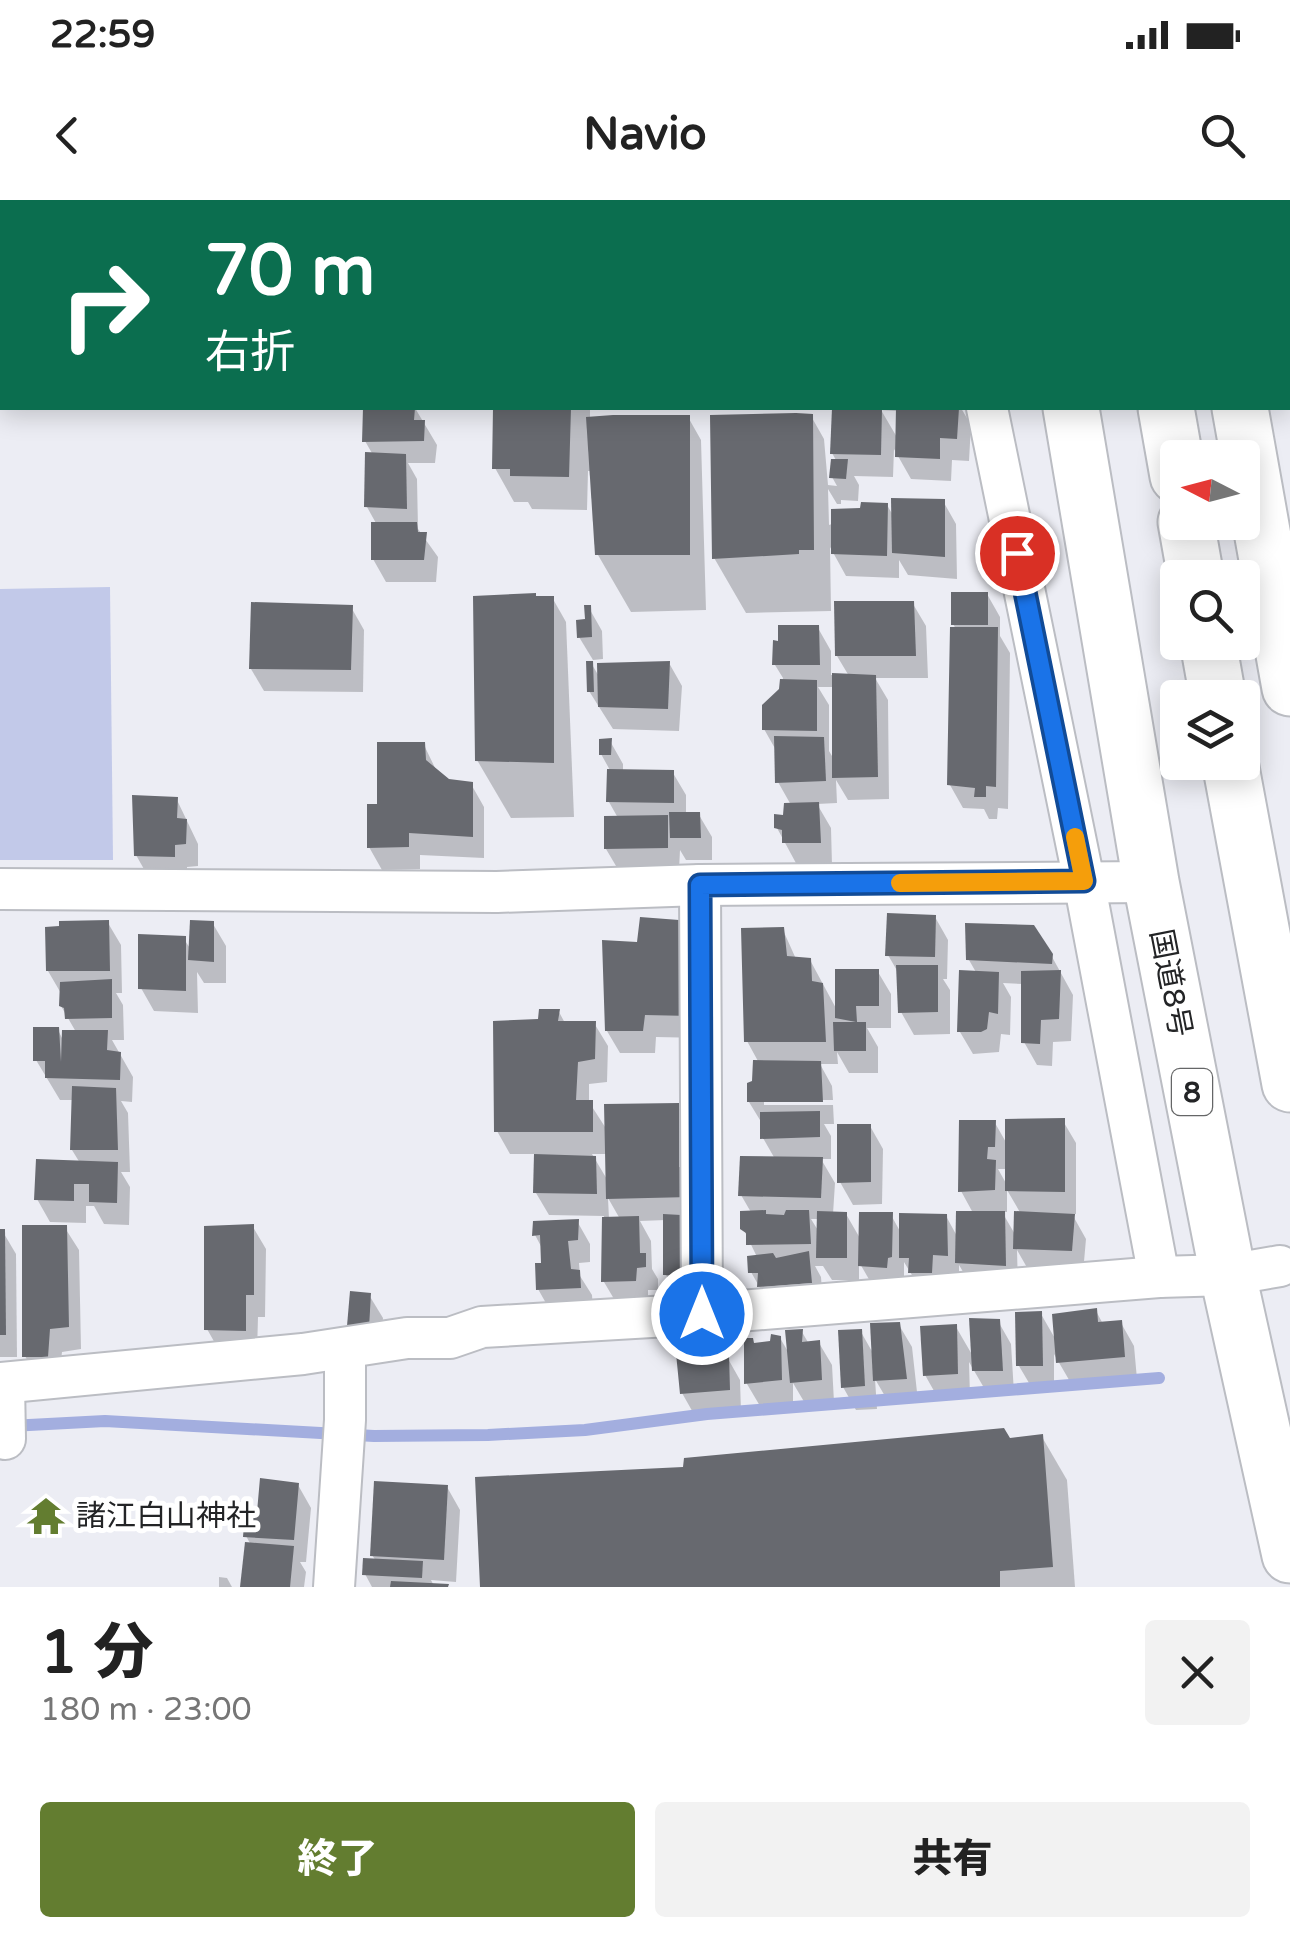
<!DOCTYPE html>
<html lang="ja">
<head>
<meta charset="utf-8">
<style>
	:root { --surface:#fff; --page:#f2f2f2; --text:#222; --muted:#767676; --accent:#637d30 }
	body { margin:0; font-family:"Varela Round","Noto Sans JP",sans-serif; background:var(--page); color:var(--text); height:100vh; display:flex; flex-direction:column; font-size:38px; white-space:nowrap }
	* { box-sizing:border-box; margin:0 }
	p { font-size:32px; color:var(--muted) }
	.icon { flex:none; width:55px; height:55px; fill:none; stroke:currentColor; stroke-width:2; stroke-linecap:round; stroke-linejoin:round }
	.map { position:relative; height:1387px; overflow:hidden }
	.sheet { display:flex; flex-direction:column; background:var(--surface); flex:1 }
	.sheet>* { flex:none }
	.guide { position:absolute; left:0px; top:0px; width:1290px; height:210px; box-shadow:0 5px 25px #0003; background:#0b6e4f; color:#fff; overflow:hidden }
	.needle { width:65px; rotate:276deg }
	.buttons { position:absolute; left:1160px; top:240px; display:grid; gap:20px }
	.buttons a { display:grid; place-items:center; width:100px; height:100px; border-radius:10px; background:var(--surface); box-shadow:0 5px 25px #0003; font-size:50px }
	.pin { position:absolute; display:grid; place-items:center; width:85px; height:85px; color:#fff; margin:-42px; border:5px solid #fff; border-radius:50%; box-shadow:0 2px 10px #0007 }
	.me { position:absolute; width:110px; margin:-55px; rotate:0deg; stroke-linejoin:round; filter:drop-shadow(0 0 8px #0008) }
	.turn { display:flex; align-items:center; gap:35px; height:210px; padding:0 40px; font-size:45px }
	.turn .icon { width:130px; height:130px; stroke-width:2.5 }
	.turn b { display:block; font-size:70px; line-height:85px }
	.round { display:grid; place-items:center; flex:none; width:105px; height:105px; border-radius:10px; background:var(--page) }
	.headline { display:flex; align-items:center; justify-content:space-between; height:170px; padding:0 40px }
	h1 { font-size:60px; font-weight:800; line-height:75px }
	.primary-button { display:flex; gap:20px; margin-top:auto; padding:20px 40px }
	.primary-button a { flex:1; height:115px; border-radius:10px; background:var(--accent); color:#fff; font-size:40px; font-weight:800; line-height:115px; text-align:center }
	.primary-button a+a { background:var(--page); color:var(--text) }
	.status { display:flex; justify-content:space-between; align-items:center; height:70px; padding:0 50px; background:var(--surface); direction:ltr }
	.status svg { height:28px; fill:currentColor }
	header { display:flex; justify-content:space-between; align-items:center; height:130px; padding:0 40px; background:var(--surface); font-size:45px; font-weight:800 }
	.map>svg:first-child { display:block }
</style>
</head>
<body>
<div class="status"><b>22:59</b><svg viewBox="0 0 49 12"><path d="M0 12V9h3v3zM5 12V6h3v6zM10 12V3h3v9zM15 12V0h3v12zM26 1h20v11H26zM47 4h2v5h-2z"/></svg></div>
<header><svg class="icon" aria-label="back" viewBox="0 0 24 24"><path d="M15 5l-7 7 7 7"/></svg>Navio<svg class="icon" aria-label="search" viewBox="0 0 24 24"><circle cx="10" cy="10" r="6"/><path d="M15 15l6 6"/></svg></header>
<div class="map">
<svg width="1290" height="1387" viewBox="0 0 1290 1387">
	<rect width="100%" height="100%" fill="#ecedf4"/>
	<polygon fill="#c2c9e9" points="110,387 113,660 0,660 0,389"/>
	<g fill="#0003" fill-rule="evenodd">
		<polygon points="135,0 192,0 193,2 135,2"/>
		<rect x="304" y="0" width="49" height="2"/>
		<rect x="503" y="0" width="95" height="2"/>
		<polygon points="785,0 827,0 828,2 785,2"/>
		<polygon points="833,0 932,0 832,2"/>
		<polygon points="366,208 415,208 437,245 435,263 408,263 417,279 418,329 438,357 436,382 386,382 373,359 377,325 367,307 373,255 365,241"/>
		<polygon points="495,208 590,208 590,219 688,217 701,240 706,410 631,412 598,355 592,271 588,271 587,310 532,309 528,302 514,302 495,268"/>
		<path d="M835,208H961L971,225L969,261L952,260L951,281L911,279L894,249L893,277L854,276L859,285L858,301L841,300V304H837L828,289L829,325L887,305L894,317L943,301L956,324L957,379L908,375L899,360V378L846,376L830,347L831,411L746,413L713,356L811,216L824,239L828,285L837,286L832,277L837,262L832,253ZM881,210L898,211V239Z"/>
		<polygon points="987,394 1000,417 1000,436 1010,453 1008,609 998,608 997,619 989,619 984,609 963,608 950,585 956,429 953,424"/>
		<polygon points="536,399 553,399 566,422 574,617 511,618 477,560"/>
		<path d="M913,404L926,426L928,478H875L888,500L889,599L848,600L836,580L837,603L817,604L831,628L832,665H797L777,628L791,605L778,582L777,552L764,529L781,490L783,478L775,465L818,428L831,451V475L849,476L837,456ZM818,487H835V561L829,551V505Z"/>
		<polygon points="351,407 364,430 363,492 264,491 251,469"/>
		<polygon points="589,408 602,431 603,459 593,460 579,437"/>
		<polygon points="591,463 600,478 669,463 682,486 679,531 613,529 589,491"/>
		<polygon points="610,541 623,564 623,572 673,573 686,595 686,615 699,615 712,637 712,660 686,660 680,650 679,670 619,671 606,649 618,618 609,602 611,572 601,554"/>
		<polygon points="424,545 437,572 448,581 471,584 484,607 484,658 420,655 420,669 382,670 369,647"/>
		<polygon points="177,600 198,644 198,666 187,667 187,679 149,678 136,655"/>
		<polygon points="935,717 948,740 947,779 943,779 950,790 950,834 914,835 901,812 899,774 888,755"/>
		<polygon points="108,723 121,745 122,793 116,793 123,805 124,840 112,840 133,877 132,902 121,901 128,913 130,972 121,972 130,987 129,1025 104,1024 94,1006 86,1006 86,1023 50,1022 37,999 80,963 72,950 74,900 60,900 36,860 58,830 63,840 76,832 61,806 62,795 48,771"/>
		<polygon points="213,724 226,746 226,783 204,783 197,772 198,813 154,811 141,788 184,739 191,750"/>
		<path d="M783,730L796,759L810,760L838,812L878,772L891,794V828H867L878,847V873H849L837,852L838,864H820L832,886L833,900H764V905H833L834,924H824L831,936V959H821L835,983L833,1014H846L861,1040L891,1015L901,1033L946,1016L958,1038L973,1013L961,991L995,923L1007,944L1063,921L1076,943V1014H1072L1086,1039L1083,1073L1029,1071L1017,1050L1018,1088L971,1085L959,1065V1078L924,1095L904,1062V1080L874,1088L859,1062V1080H832L823,1066H815L821,1077L823,1105L772,1109L751,1072L757,1057L743,1028L752,1014L741,995L775,959L763,938V925L749,902L759,863L747,841ZM998,969H1007V985ZM1007,990L1021,1014L1016,1036L1002,1012H1007ZM811,1019H819V1032Z"/>
		<polygon points="704,747 703,838 656,837 655,853 620,853 607,831"/>
		<polygon points="1051,755 1073,795 1071,841 1053,842 1052,866 1037,865 1024,842 1023,784 1003,783 1011,797 1010,835 1001,834 999,852 973,854 960,832 977,774 969,760"/>
		<path d="M559,812L565,823H594L608,846L607,882L589,884V902L607,930L678,906L691,928L710,1098L679,1097L666,1075V1020L640,1021L651,1041L652,1069L658,1079V1090H648V1103L617,1104L604,1082V1016L549,1015L536,993V954H510L497,931L540,822ZM592,954H608V981ZM608,998L620,1019H609Z"/>
		<polygon points="870,926 883,949 882,1004 853,1005 840,982"/>
		<polygon points="577,1021 590,1044 590,1062 579,1063 580,1076 592,1095 593,1110 551,1112 538,1089 544,1065 543,1050 535,1035"/>
		<polygon points="253,1027 266,1049 265,1117 258,1117 257,1153 220,1152 207,1129"/>
		<polygon points="65,1028 79,1050 81,1149 62,1152 59,1179 38,1179 25,1156"/>
		<polygon points="0,1032 3,1032 16,1054 17,1157 0,1157"/>
		<polygon points="369,1095 383,1118 380,1150 362,1148 349,1125"/>
		<polygon points="1096,1111 1103,1124 1121,1123 1134,1146 1137,1179 1072,1185 1054,1154 1054,1188 1032,1188 1019,1166 1041,1114 1057,1142"/>
		<polygon points="998,1121 1011,1144 1014,1193 987,1193 969,1162 970,1196 938,1198 925,1175 956,1127 974,1158"/>
		<polygon points="899,1125 912,1147 918,1201 889,1203 875,1179 877,1209 856,1210 843,1187 861,1132 874,1155"/>
		<polygon points="802,1132 809,1144 819,1143 832,1165 834,1202 806,1205 793,1183 793,1203 760,1206 747,1184 746,1140 755,1145 773,1143 780,1138 790,1155"/>
		<polygon points="711,1142 719,1157 727,1157 740,1180 741,1212 695,1216 682,1193"/>
		<polygon points="1042,1237 1067,1280 1075,1387 483,1387 686,1269"/>
		<polygon points="298,1285 311,1308 306,1362 300,1362 306,1372 304,1387 242,1387 251,1345 246,1336 259,1315"/>
		<polygon points="447,1287 460,1310 456,1382 431,1380 434,1386 445,1387 372,1387 365,1374 376,1361 372,1355"/>
		<polygon points="219,1377 227,1378 232,1387 219,1387"/>
	</g>
	<g fill="none" stroke-linecap="round" stroke-linejoin="round">
		<polyline stroke="#a3aedf" stroke-width="12" points="10,1226 105,1221 374,1236 488,1235 585,1230 707,1214 1159,1178"/>
	</g>
	<g fill="#67696f">
		<polygon points="363,208 415,208 414,220 425,220 424,241 362,242"/>
		<polygon points="493,208 571,208 569,277 510,276 510,269 492,269"/>
		<polygon points="832,208 882,208 881,255 830,254"/>
		<polygon points="896,208 959,208 957,239 940,238 940,259 895,257"/>
		<polygon points="796,213 813,214 814,350 799,350 799,354 712,359 710,215"/>
		<polygon points="613,215 690,215 690,355 595,355 586,217"/>
		<polygon points="365,252 406,254 407,309 364,307"/>
		<polygon points="831,259 848,259 846,279 829,278"/>
		<polygon points="891,298 945,299 945,357 892,353"/>
		<polygon points="861,302 888,303 887,356 831,354 831,309 860,308"/>
		<polygon points="371,322 417,322 418,332 427,332 424,360 371,360"/>
		<rect x="951" y="392" width="37" height="33"/>
		<polygon points="536,393 536,396 554,396 554,563 475,561 473,396"/>
		<polygon points="834,401 914,401 916,456 835,456"/>
		<polygon points="251,402 353,405 351,470 249,469"/>
		<polygon points="584,405 591,405 592,437 577,438 576,420 585,419"/>
		<polygon points="778,425 819,425 820,465 772,465 773,440 778,441"/>
		<polygon points="950,427 998,427 996,587 986,586 986,597 974,597 975,588 947,585"/>
		<polygon points="586,461 593,461 594,492 587,492"/>
		<polygon points="670,461 668,509 598,507 597,463"/>
		<polygon points="832,473 876,475 878,577 832,578"/>
		<polygon points="780,479 817,480 817,531 762,530 762,505 779,489"/>
		<polygon points="774,536 824,537 826,581 775,583"/>
		<polygon points="612,538 611,555 599,555 599,539"/>
		<polygon points="377,542 425,542 426,560 449,579 473,582 473,637 409,633 409,647 367,648 367,604 377,604"/>
		<polygon points="607,569 674,570 674,603 606,602"/>
		<polygon points="132,595 178,597 177,618 187,619 186,644 175,645 175,657 134,656"/>
		<polygon points="819,602 821,643 782,643 782,630 774,628 774,614 783,615 784,603"/>
		<polygon points="669,612 700,612 701,638 670,638"/>
		<polygon points="668,615 668,648 604,649 604,616"/>
		<polygon points="887,713 936,715 935,757 885,756"/>
		<polygon points="640,717 692,721 691,816 645,815 643,831 605,831 602,740 637,742"/>
		<polygon points="109,720 110,771 46,771 45,727 59,726 59,721"/>
		<polygon points="190,720 214,721 214,762 188,760"/>
		<polygon points="965,723 1034,725 1053,754 1052,764 966,760"/>
		<polygon points="784,727 787,756 811,758 812,781 823,783 826,842 744,842 741,728"/>
		<polygon points="138,734 186,736 186,791 138,789"/>
		<polygon points="896,765 938,765 938,812 898,813"/>
		<polygon points="835,769 879,769 879,806 856,806 857,822 866,822 866,851 834,851 833,822 856,822 835,818"/>
		<polygon points="959,770 999,772 998,814 989,812 987,829 981,832 957,832"/>
		<polygon points="1061,770 1059,819 1041,820 1040,844 1021,843 1021,771"/>
		<polygon points="112,779 112,818 65,819 64,808 59,806 60,782"/>
		<polygon points="539,809 560,809 558,821 596,821 595,859 578,862 576,900 593,900 593,932 494,932 493,821 538,819"/>
		<polygon points="33,827 59,827 61,862 62,830 108,830 107,850 121,852 120,880 45,878 45,861 33,861"/>
		<polygon points="753,860 821,861 823,902 747,902 747,883 752,881"/>
		<polygon points="72,886 116,888 118,950 70,950"/>
		<polygon points="679,903 679,967 690,967 690,997 606,999 604,904"/>
		<polygon points="820,911 820,937 760,939 760,912"/>
		<polygon points="1065,918 1065,992 1005,991 1005,919"/>
		<polygon points="959,920 996,920 995,947 988,947 987,959 996,960 995,990 958,992"/>
		<polygon points="837,924 871,924 871,982 837,983"/>
		<polygon points="534,954 596,956 597,994 533,993"/>
		<polygon points="740,956 823,957 821,998 738,996"/>
		<polygon points="36,959 118,962 117,1003 89,1002 89,984 74,984 74,1001 34,1000"/>
		<polygon points="766,1010 766,1014 784,1015 786,1010 809,1010 811,1044 746,1045 746,1033 740,1029 740,1011"/>
		<polygon points="817,1011 847,1012 847,1058 816,1058"/>
		<polygon points="956,1011 1005,1011 1006,1066 955,1063"/>
		<polygon points="1014,1011 1075,1014 1072,1051 1013,1049"/>
		<polygon points="859,1012 893,1012 892,1057 888,1058 887,1068 858,1066"/>
		<polygon points="899,1013 947,1014 948,1056 933,1055 932,1073 908,1073 909,1058 899,1058"/>
		<polygon points="663,1014 699,1016 699,1076 663,1075"/>
		<polygon points="639,1016 640,1053 646,1053 646,1067 637,1068 636,1081 601,1082 602,1017"/>
		<polygon points="579,1019 578,1040 568,1041 571,1069 580,1070 581,1088 536,1090 535,1063 541,1063 540,1035 532,1036 533,1021"/>
		<polygon points="254,1024 254,1095 246,1095 246,1131 204,1130 204,1026"/>
		<polygon points="22,1025 67,1025 69,1127 50,1129 48,1157 22,1157"/>
		<polygon points="0,1029 5,1029 6,1135 0,1135"/>
		<polygon points="809,1051 812,1083 757,1087 758,1073 748,1073 747,1056 773,1053 776,1058"/>
		<polygon points="350,1091 371,1093 369,1128 347,1126"/>
		<polygon points="1097,1108 1098,1122 1122,1120 1125,1157 1056,1163 1052,1114"/>
		<polygon points="1042,1111 1043,1166 1016,1166 1015,1112"/>
		<polygon points="969,1118 1000,1119 1003,1171 972,1171"/>
		<polygon points="900,1122 907,1179 873,1181 870,1123"/>
		<polygon points="957,1124 958,1174 923,1176 920,1126"/>
		<polygon points="803,1129 802,1142 820,1140 822,1180 790,1183 785,1130"/>
		<polygon points="862,1129 865,1186 841,1188 838,1130"/>
		<polygon points="771,1134 781,1136 782,1180 744,1184 744,1138 753,1138 754,1143 770,1141"/>
		<polygon points="712,1139 713,1154 729,1155 730,1190 680,1194 675,1143"/>
		<polygon points="1004,1228 1010,1238 1043,1234 1053,1367 1000,1371 1000,1387 480,1387 475,1277 683,1267 684,1258"/>
		<polygon points="260,1278 299,1283 294,1340 243,1337 245,1312 257,1312"/>
		<polygon points="374,1281 448,1285 444,1360 370,1356"/>
		<polygon points="245,1342 294,1346 290,1387 240,1387"/>
		<polygon points="363,1358 423,1361 422,1378 362,1375"/>
		<polygon points="391,1381 449,1384 448,1387 390,1387"/>
	</g>
	<g fill="none" stroke-linecap="round" stroke-linejoin="round">
		<g stroke="#bbbdc3" stroke-width="44">
			<g id="minor">
				<polyline points="944,0 945,2"/>
				<polyline points="1288,80 1290,80"/>
				<polyline points="0,83 2,83"/>
				<polyline points="987,208 1084,681 1159,1077"/>
				<polyline points="700,685 702,1114"/>
				<polyline points="0,689 497,692 700,685 1151,682"/>
				<polyline points="0,1183 303,1154 407,1138 450,1138 482,1127 702,1114 1159,1077 1228,1075 1280,1066"/>
				<polyline points="4,1183 5,1239"/>
				<polyline points="334,1387 345,1220 345,1148"/>
			</g>
		</g>
		<g stroke="#bbbdc3" stroke-width="59">
			<g id="trunk">
				<polyline points="1034,0 1034,2"/>
				<polyline points="1071,208 1151,682 1228,1075 1290,1355"/>
			</g>
		</g>
		<g stroke="#bbbdc3" stroke-width="59">
			<g id="motorway">
				<polyline points="1129,0 1130,2"/>
				<polyline points="1204,0 1205,2"/>
				<polyline points="1166,208 1178,276"/>
				<polyline points="1240,208 1290,488"/>
				<polyline points="1186,322 1196,378"/>
				<polyline points="1208,442 1218,498"/>
				<polyline points="1230,562 1290,884"/>
			</g>
		</g>
		<use href="#minor" stroke="#fff" stroke-width="40"/>
		<use href="#trunk" stroke="#fff" stroke-width="55"/>
		<use href="#motorway" stroke="#fff" stroke-width="55"/>
	</g>
	<g fill="none" stroke-linecap="round" stroke-linejoin="round">
		<g stroke="#114b97" stroke-width="25">
			<polyline id="route" points="702,1114 700,685 1084,681 1017,353"/>
		</g>
		<use href="#route" stroke="#1a73e8" stroke-width="18"/>
		<polyline stroke="#f59e0b" stroke-width="18" points="900,683 1084,681 1075,637"/>
	</g>
	<defs>
		<g id="temple-bare" transform="scale(3)"><path d="M0-6L5-2H3V0L6.5 2.5H4V6H1.5V3h-3V6H-4V2.5H-6.5L-3 0V-2H-5Z" fill="#637d30" stroke="#fff" stroke-width="2.5" paint-order="stroke"/></g>
	</defs>
	<g fill-rule="evenodd">
		<use href="#temple-bare" x="46" y="1316"/>
	</g>
	<g text-anchor="middle" stroke-width="10" stroke-linejoin="round" paint-order="stroke">
		<rect fill="#fff" stroke="#656667" stroke-width="2.5" x="1172" y="869" width="40" height="46" rx="8"/>
		<g font-size="28" font-weight="bold" fill="#232426">
			<text x="1192" y="902">8</text>
		</g>
		<g font-size="30" fill="#232426" stroke="#fff">
			<text transform="translate(1171 783) rotate(79)" y="10">国道8号</text>
		</g>
		<g font-size="30" fill="#232426" stroke="#fff" text-anchor="start">
			<text x="76" y="1326">諸江白山神社</text>
		</g>
	</g>
</svg>
<div class="buttons">
<a><svg class="needle" viewBox="-14 -14 28 28"><path d="M0-13l5 13h-10z" fill="#e53935"/><path d="M0 13l5-13h-10z" fill="#767676"/></svg></a>
<a><svg class="icon" aria-label="search" viewBox="0 0 24 24"><circle cx="10" cy="10" r="6"/><path d="M15 15l6 6"/></svg></a>
<a><svg class="icon" aria-label="layers" viewBox="0 0 24 24"><path d="M12 4l9 5-9 5-9-5zM3 14l9 5 9-5"/></svg></a>
</div>
<div class="pin" style="left:1017px;top:353px;background:#d93025"><svg class="icon" aria-label="arrive" viewBox="0 0 24 24"><path d="M6 21V4h12l-3 4 3 4H6"/></svg></div>
<svg class="me" style="left:702px;top:1114px" viewBox="-20 -20 40 40"><circle r="17" fill="#1a73e8" stroke="#fff" stroke-width="3"/><path d="M0-11L8 9 0 5-8 9z" fill="#fff"/></svg>
<div class="guide">
<div class="turn"><svg class="icon" aria-label="right" viewBox="0 0 24 24"><path d="M7 20v-9h11M14 6l5 5-5 5"/></svg><div><b>70 m</b>右折</div></div>
</div>
</div>
<section class="sheet">
<div class="headline"><div><h1>1 分</h1><p>180 m · 23:00</p></div><a class="round"><svg class="icon" aria-label="close" viewBox="0 0 24 24"><path d="M6 6l12 12M18 6L6 18"/></svg></a></div>
<div class="primary-button"><a>終了</a><a>共有</a></div>
</section>
</body>
</html>
